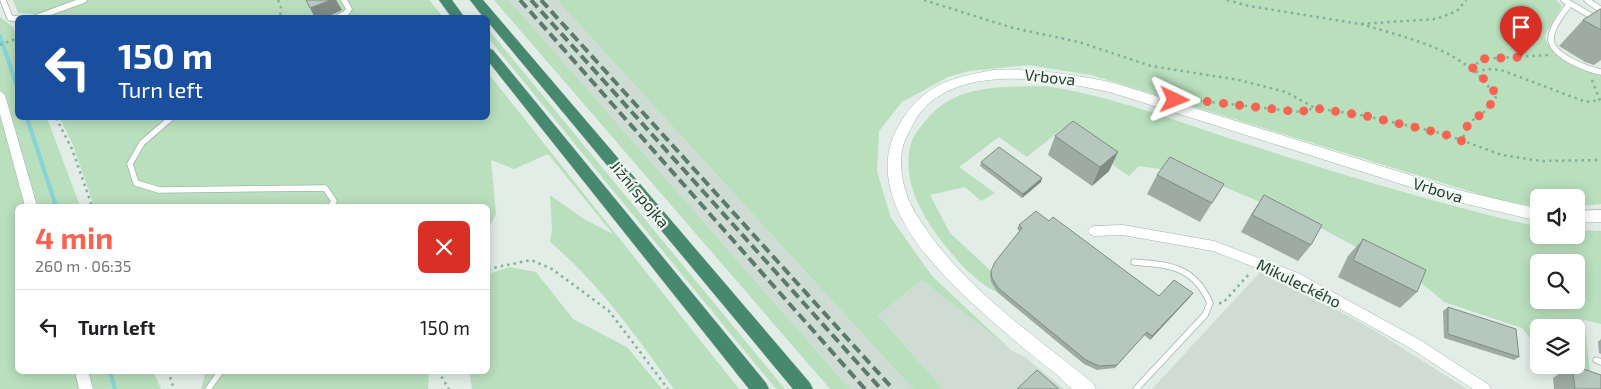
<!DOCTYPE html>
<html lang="en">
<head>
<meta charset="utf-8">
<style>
	:root { --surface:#fff; --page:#f2f2f2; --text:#202124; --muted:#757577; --line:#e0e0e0; --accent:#fa6352 }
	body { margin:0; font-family:"Exo 2",sans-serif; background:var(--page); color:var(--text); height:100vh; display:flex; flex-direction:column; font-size:19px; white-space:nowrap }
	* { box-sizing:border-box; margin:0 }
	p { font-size:16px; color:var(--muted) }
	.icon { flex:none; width:28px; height:28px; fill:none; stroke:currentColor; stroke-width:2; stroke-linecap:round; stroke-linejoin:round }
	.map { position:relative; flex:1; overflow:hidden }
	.sheet { position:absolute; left:15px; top:204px; width:475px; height:170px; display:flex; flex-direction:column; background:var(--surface); border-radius:8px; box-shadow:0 2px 12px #0003 }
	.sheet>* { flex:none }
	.guide { position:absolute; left:15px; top:15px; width:475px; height:105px; border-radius:8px; box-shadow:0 2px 12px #0003; background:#1a4fa0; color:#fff; overflow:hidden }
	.controls { position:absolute; left:1530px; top:189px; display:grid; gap:10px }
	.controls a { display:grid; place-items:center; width:55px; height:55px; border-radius:8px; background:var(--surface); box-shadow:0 2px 12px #0003; font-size:25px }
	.pin { position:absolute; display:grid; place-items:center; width:42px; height:42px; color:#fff; margin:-51px -21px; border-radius:50% 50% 50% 0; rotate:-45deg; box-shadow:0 0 5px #0007 }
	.pin .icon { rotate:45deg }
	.me { position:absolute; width:55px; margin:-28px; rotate:92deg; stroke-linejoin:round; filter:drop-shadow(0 0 4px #0008) }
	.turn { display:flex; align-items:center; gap:18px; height:105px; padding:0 20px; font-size:22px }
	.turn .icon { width:65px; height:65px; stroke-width:2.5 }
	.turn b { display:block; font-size:35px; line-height:42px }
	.round { display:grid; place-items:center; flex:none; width:52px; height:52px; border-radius:8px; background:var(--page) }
	.head { display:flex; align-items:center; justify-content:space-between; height:85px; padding:0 20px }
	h1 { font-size:30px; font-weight:700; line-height:38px; color:var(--accent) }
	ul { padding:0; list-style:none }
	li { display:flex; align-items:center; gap:15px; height:75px; padding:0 20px; border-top:1px solid var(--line) }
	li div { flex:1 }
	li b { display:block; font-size:19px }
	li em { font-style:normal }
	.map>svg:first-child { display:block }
</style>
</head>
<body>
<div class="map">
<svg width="1601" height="389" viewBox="0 0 1601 389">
	<rect width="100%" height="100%" fill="#e1ede6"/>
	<g fill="#cfdcd4">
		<polygon points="509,0 557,0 913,389 850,389"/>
		<polygon points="1263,269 1377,332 1467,389 1152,389"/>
		<polygon points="922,280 1011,350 1025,357 1064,389 943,389 878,315"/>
	</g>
	<g fill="#b9dfbd" fill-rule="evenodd">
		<polygon points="13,0 429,0 443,17 33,18 33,14 18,13"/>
		<polygon points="494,0 509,0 850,389 830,389"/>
		<path d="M557,0H1556L1562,6L1545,35C1546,56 1582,72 1601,74V204L1576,207V198H1539L1538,207L1495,199L1091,75L1029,65L969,71L948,77L902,102L879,131L877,172L891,218L932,276L1011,350L922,280L878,315L943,389H913Z"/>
		<polygon points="0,17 13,27 17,40 18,118 47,118 80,206 18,206 18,371 153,371 161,389 0,389"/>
		<polygon points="488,29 785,389 776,389 488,38"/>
		<path d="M488,73L739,389H674C637,337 599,283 550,242L552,230L550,195L584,219L613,234L548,154L514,169L491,160L496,214L488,230V206H94L73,145L60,118H488Z"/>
		<path d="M1045,86C1114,96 1178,122 1244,143C1342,175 1439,204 1539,227V235H1576V230L1601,231V324L1584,320L1590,372L1569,365H1576V328H1539V350L1522,328L1444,302L1418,280L1317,226L1194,174L1139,166L1129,176L1062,129L1027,157L999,137L959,167L995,193L981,201L965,187L930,195L950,233L991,271V282L997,292C975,283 951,254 937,235C918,209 902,176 911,143C914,134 922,125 928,118C934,111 943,103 952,99C979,85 1015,87 1045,86ZM1539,262H1576V300H1539Z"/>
		<polygon points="509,267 536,272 573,319 627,347 662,389 472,389 469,371 488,371 488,274"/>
		<polygon points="206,371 429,371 428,389 201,389"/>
	</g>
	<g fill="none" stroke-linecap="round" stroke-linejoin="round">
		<g stroke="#86d4d5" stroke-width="4">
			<polyline points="0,36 18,89"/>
			<polyline points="27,118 56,206"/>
			<polyline points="110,371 115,389"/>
		</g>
		<g stroke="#a3b5ac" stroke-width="7">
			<g id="service">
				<polyline points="3,0 10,18 18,19"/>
				<polyline points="1564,0 1601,22"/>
				<polyline points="1587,0 1601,10"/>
				<path d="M1569,4C1563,14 1551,27 1551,39C1551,56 1587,69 1601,72"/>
				<polyline points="35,18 84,0"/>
				<polyline points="337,18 345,14 349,9 344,0"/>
				<polyline points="171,118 142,143 130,164 136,183 159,190 325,188 334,201 331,206"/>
				<path d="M1134,262C1170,265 1194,266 1210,303L1205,315L1136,389"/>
				<polyline points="1596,360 1601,362"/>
				<polyline points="208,389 221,371"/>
			</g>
		</g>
		<g stroke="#a3b5ac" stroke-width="1">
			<g id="minor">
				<polygon points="0,91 5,95 37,206 25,206 0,114"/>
				<polygon points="1123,225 1214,241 1298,273 1420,340 1489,385 1491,389 1473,389 1410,348 1290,281 1213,251 1123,235 1094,236 1090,234 1088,231 1090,228 1094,226"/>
				<polygon points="75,371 88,371 93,389 79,389"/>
			</g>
		</g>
		<g stroke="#9fb9ac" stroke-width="1">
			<g id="secondary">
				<path d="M993,70C1035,69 1073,74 1114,83L1458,190L1539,209V221L1458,202L1113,93C1057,80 960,61 919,114C915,120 911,128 908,134C894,159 903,195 918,217C961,286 1031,333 1093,383L1096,389C1090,389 1079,389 1073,389C1067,386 1061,378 1056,374C1039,361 1022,347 1006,333C953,288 854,202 899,125C922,85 950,78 993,70Z"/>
				<polygon points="1601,210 1601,222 1576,223 1576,211"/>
			</g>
		</g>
		<g stroke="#c1c9c6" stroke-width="1">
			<g id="trunk">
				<polygon points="439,0 452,0 465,18 452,18"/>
				<polygon points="470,0 483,0 810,383 813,389 793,389 488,22 488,18 484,18"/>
				<polygon points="488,48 493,50 766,383 769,389 749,389 488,61"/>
			</g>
		</g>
		<g stroke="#80b29b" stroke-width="2.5" stroke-dasharray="2.5 4" stroke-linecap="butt">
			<polyline points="278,0 281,8 280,18"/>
			<polyline points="924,0 1013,28 1079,42 1151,66 1239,80 1286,92 1315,108"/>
			<polyline points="1227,0 1249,6 1360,24 1436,19 1457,11 1466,0"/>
			<path d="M1361,24C1410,39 1469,50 1496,98L1484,112L1468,124L1462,141"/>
			<polyline points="0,45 18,38"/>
			<polyline points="1472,69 1481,59 1549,55"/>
			<polyline points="1476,72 1487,69 1501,70 1586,102 1600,100"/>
			<polyline points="1592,80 1601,103"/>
			<polyline points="1193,100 1300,112 1315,108 1366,116 1444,134 1502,155 1541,161 1601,160"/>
			<polyline points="56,118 72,149 92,206"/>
			<polyline points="488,269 531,260 552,269 609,311 668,389"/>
			<polyline points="1219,303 1223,303 1250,273"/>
			<polyline points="168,371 174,389"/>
			<polyline points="438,371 449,389"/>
		</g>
		<use href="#service" stroke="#fff" stroke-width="5.5"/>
		<use href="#minor" fill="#fff" fill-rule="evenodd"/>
		<use href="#secondary" fill="#fff" fill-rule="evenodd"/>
		<use href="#trunk" fill="#468870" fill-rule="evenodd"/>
		<g stroke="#5b7a6d" stroke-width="4" stroke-dasharray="10 5" stroke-linecap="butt">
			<polyline points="520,0 865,389"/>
			<polyline points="531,0 881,389"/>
			<polyline points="541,0 893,389"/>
		</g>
	</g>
	<g fill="#9daba3">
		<polygon points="1601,9 1601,60 1594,65 1585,62 1559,46 1583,20"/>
		<polygon points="1055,136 1118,152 1109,171 1092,186 1048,155"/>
		<polygon points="981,162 1042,178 1041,182 1022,198 980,166"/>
		<polygon points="1157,175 1224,184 1200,222 1147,194"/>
		<polygon points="1264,195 1311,245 1298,261 1241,232 1252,213"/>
		<polygon points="1049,221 1159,296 1190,297 1150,340 1144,335 1115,368 1097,370 1084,364 997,292 991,282 990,275 991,271 1020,231 1017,229 1019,225"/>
		<polygon points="1363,239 1417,292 1400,308 1338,277 1348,256"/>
		<polygon points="1448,307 1519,357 1514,360 1444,338 1443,311"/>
		<polygon points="1601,339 1601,354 1599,353 1598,342"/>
		<polygon points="1572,365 1601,389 1554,389 1553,378"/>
	</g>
	<g fill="#7f8b85">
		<polygon points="331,0 336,0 342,10 325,18 315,18 310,8"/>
		<polygon points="1118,152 1109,171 1092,186 1100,167"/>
		<polygon points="1042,178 1041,182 1022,198 1023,194"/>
		<polygon points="1193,293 1190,297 1150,340 1152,336"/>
	</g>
	<g fill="#b6c7be" stroke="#7f8b85">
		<polygon points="306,0 331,0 310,8"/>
		<polygon points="1600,9 1601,9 1601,30 1583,20"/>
		<polygon points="1073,121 1118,152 1100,167 1055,136"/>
		<polygon points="999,147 1042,178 1023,194 981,162"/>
		<polygon points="1170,157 1224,184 1212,203 1157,175"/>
		<polygon points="1264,195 1322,225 1311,245 1252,215"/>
		<polygon points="1036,211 1049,221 1053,217 1159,296 1174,280 1193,293 1152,336 1147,332 1117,365 1099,366 1086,360 998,288 992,278 991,271 995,262 1022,228 1019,225"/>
		<polygon points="1363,239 1426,270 1417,292 1353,260"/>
		<polygon points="1448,307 1516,329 1519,357 1448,334"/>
		<polygon points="1572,365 1601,375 1601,389 1575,389"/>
		<polygon points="1037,370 1059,389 1017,389"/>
	</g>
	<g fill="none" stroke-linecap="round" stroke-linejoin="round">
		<polyline stroke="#fa6352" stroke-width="9" stroke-dasharray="0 16.2" points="1175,100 1202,101 1300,112 1314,108 1366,116 1444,134 1462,141 1468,124 1484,112 1496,98 1492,86 1472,69 1480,59 1521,57"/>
	</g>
	<g text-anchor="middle" stroke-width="4.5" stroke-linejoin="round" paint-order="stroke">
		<g font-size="16" fill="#203e32" stroke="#f2f9f4">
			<text transform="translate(1050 77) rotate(6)" y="6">Vrbova</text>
			<text transform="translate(1438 190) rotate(17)" y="6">Vrbova</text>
			<text transform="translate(640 194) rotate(50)" y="6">Jižní spojka</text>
			<text transform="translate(1299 283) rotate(26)" y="6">Mikuleckého</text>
		</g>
	</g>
</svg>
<div class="controls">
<a><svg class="icon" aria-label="sound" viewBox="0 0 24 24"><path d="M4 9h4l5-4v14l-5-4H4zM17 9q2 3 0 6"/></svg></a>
<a><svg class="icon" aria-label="search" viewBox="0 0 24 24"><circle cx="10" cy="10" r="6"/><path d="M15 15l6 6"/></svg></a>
<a><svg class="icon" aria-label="layers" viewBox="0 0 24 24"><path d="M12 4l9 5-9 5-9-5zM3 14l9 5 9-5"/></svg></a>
</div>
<div class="pin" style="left:1521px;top:57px;background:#d93025"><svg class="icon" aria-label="arrive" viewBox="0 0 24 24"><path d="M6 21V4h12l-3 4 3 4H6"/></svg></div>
<svg class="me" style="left:1175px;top:100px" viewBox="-20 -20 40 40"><path d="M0-17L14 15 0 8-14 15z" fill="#fa6352" stroke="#fff" stroke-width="4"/></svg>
<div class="guide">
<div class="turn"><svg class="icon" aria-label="left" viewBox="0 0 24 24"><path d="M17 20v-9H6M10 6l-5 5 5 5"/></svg><div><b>150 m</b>Turn left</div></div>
</div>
<section class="sheet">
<div class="head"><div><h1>4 min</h1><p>260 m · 06:35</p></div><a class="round" style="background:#d93025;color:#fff"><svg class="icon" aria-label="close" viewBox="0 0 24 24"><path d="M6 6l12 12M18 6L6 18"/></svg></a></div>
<ul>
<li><svg class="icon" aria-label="left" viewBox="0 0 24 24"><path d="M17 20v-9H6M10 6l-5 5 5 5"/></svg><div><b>Turn left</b></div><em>150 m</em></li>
</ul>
</section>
</div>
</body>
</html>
